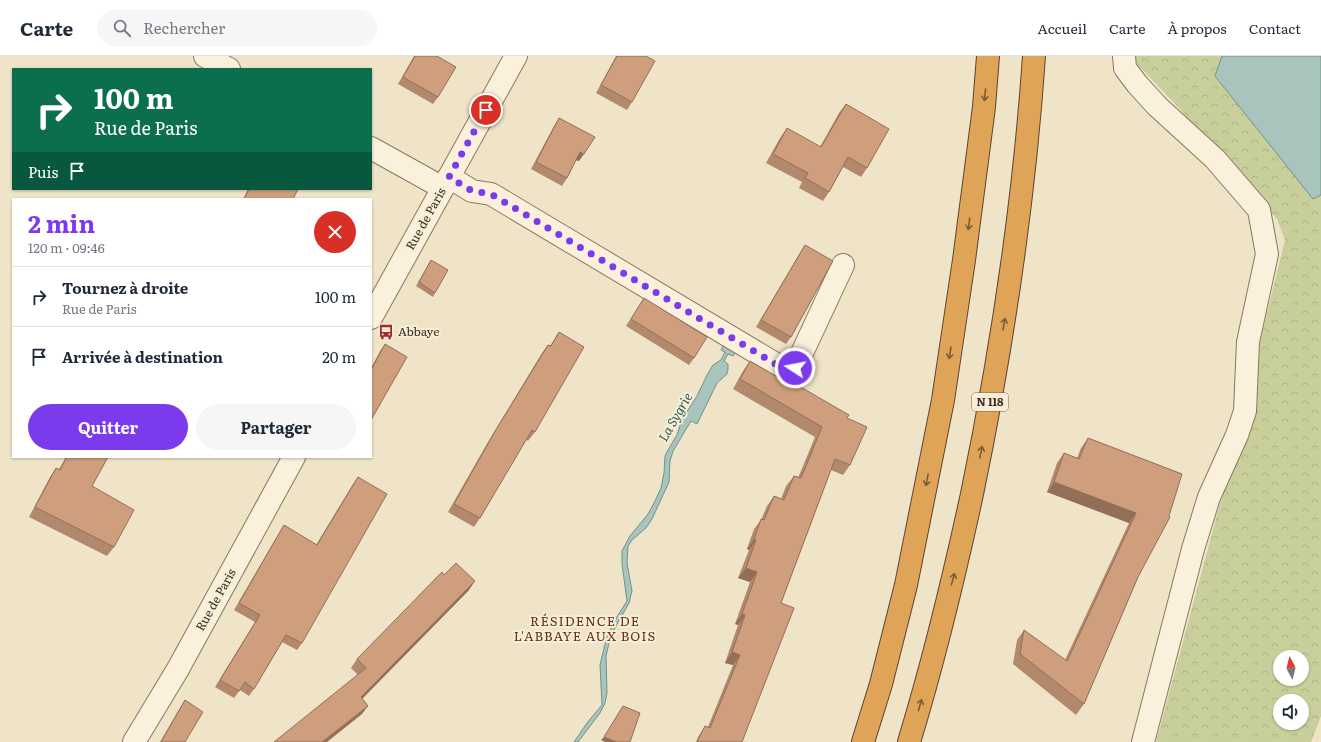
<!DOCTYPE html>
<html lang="fr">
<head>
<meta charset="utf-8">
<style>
	:root { --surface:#fff; --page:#f6f6f7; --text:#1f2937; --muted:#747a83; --line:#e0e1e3; --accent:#7c3aed }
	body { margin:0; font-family:Literata,serif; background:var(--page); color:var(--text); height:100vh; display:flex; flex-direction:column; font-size:15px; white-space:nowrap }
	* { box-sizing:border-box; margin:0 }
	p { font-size:13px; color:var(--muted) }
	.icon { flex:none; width:22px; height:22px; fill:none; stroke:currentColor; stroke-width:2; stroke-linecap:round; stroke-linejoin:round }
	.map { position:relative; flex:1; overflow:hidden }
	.panel { position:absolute; left:12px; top:142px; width:360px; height:260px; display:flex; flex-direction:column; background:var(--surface); border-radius:0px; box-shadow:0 1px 3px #0004 }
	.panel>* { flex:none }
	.hud { position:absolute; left:12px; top:12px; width:360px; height:122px; border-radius:0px; box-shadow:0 1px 3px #0004; background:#0b6e4f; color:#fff; overflow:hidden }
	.needle { width:26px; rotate:353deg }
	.fabs { position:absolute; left:1273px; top:594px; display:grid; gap:8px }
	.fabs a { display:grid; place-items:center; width:36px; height:36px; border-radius:50%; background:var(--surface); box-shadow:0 1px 3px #0004; font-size:20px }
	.pin { position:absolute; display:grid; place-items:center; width:34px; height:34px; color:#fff; margin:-17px; border:2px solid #fff; border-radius:50%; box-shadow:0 1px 4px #0007 }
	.me { position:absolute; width:44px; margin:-22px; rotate:281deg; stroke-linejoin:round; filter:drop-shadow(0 0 3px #0008) }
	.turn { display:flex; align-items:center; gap:14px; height:84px; padding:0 16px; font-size:18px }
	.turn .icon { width:52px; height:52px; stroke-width:2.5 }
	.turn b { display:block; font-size:28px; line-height:34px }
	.then { display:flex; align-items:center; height:38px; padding:0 16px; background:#0003; gap:8px; font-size:15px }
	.round { display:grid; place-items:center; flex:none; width:42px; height:42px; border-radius:21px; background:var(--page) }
	.headline { display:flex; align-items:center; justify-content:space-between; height:68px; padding:0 16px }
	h1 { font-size:24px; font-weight:700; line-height:30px; color:var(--accent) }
	.button { display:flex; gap:8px; margin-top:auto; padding:8px 16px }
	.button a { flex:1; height:46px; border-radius:24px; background:var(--accent); color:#fff; font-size:16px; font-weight:700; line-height:46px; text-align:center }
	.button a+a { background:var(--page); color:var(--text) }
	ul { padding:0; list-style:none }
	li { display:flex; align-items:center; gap:12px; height:60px; padding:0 16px; border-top:1px solid var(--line) }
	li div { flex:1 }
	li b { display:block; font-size:15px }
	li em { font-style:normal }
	header { display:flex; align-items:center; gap:24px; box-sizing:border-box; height:56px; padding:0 20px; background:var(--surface); border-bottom:1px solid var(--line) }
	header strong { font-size:19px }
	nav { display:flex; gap:22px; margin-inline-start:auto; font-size:14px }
	.search { width:280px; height:36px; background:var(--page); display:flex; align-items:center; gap:10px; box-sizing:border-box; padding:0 14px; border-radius:22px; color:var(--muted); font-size:15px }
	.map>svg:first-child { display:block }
</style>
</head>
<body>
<header>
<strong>Carte</strong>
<div class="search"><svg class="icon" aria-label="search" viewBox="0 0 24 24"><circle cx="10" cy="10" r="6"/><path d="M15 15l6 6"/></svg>Rechercher</div>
<nav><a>Accueil</a><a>Carte</a><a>À propos</a><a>Contact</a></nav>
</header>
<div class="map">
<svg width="1321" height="686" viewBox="0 0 1321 686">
	<defs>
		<pattern id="forest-crowns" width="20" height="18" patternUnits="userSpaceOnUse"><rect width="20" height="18" fill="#c9cf9b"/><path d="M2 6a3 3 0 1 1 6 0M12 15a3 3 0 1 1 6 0" fill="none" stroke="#aeb285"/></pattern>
	</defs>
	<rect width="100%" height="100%" fill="#f0e4c8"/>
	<path fill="url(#forest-crowns)" fill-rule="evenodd" d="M1135,0H1222L1215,20L1313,142L1321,139V660L1311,686H1156L1222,440L1285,184L1277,163L1242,127L1179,52L1136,7ZM1280,601H1302V623H1280ZM1280,645H1302V667H1280Z"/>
	<g fill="#a9c4bc" stroke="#6f938a">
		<polygon points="1222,0 1321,0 1321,139 1313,143 1215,20"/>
		<polygon points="724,288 736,296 733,300 728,298 724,305 728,308 728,313 727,318 717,327 697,368 691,365 673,395 670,405 669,426 652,463 646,472 632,484 628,490 627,507 632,535 629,547 611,579 606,600 607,637 605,647 600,657 578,686 574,686 587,667 602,649 600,609 607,580 615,564 627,545 622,508 622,495 630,480 648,458 654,447 661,432 664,417 665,400 668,394 677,379 682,363 697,340 707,319 713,309 721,304 725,296 721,294"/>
	</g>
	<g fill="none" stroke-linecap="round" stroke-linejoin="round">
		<g stroke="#8d765c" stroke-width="24">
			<g id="minor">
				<polyline points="205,0 229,13"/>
				<polyline points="1124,0 1125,12 1137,28 1157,50 1215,103 1259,154 1267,198 1248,286 1245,355 1237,379 1209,441 1193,493 1143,686"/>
				<polyline points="371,92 443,132"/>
				<polyline points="449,121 472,135 491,138 784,313 795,312 843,209"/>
				<polyline points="371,262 516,0"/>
				<polyline points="134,686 178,613 294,401"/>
			</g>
		</g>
		<g stroke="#5b4430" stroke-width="24">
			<g id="highway">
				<polyline points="863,686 881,628 906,529 943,344 964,204 984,51 988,0"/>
				<path d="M909,686C934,604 954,521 972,438C1002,293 1024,147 1034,0"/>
			</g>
		</g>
		<use href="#minor" stroke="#faf1dc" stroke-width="22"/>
		<use href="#highway" stroke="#e0a458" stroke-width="22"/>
	</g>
	<g fill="#b2896c">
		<polygon points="414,0 437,0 438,41 433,48 398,28"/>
		<polygon points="616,0 646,0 632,46 627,54 596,37"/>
		<polygon points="846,48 867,112 861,121 843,111 829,136 823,145 799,132 802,126 766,107 780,82 787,72 820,91 839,57"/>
		<polygon points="559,62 579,105 576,104 567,122 562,130 531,113 554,70"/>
		<polygon points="248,133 298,133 293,143 243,143"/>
		<polygon points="805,189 791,281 786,288 756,271 800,197"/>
		<polygon points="431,204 435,237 433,241 416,230"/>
		<polygon points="644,242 694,302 689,309 626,270"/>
		<polygon points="559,276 535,376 528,385 526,383 480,462 474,471 448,456 488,386 542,297 548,289 550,290"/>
		<polygon points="385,288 371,364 371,312 380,295"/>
		<polygon points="750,305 791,328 792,326 847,362 850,409 843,419 831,414 781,547 742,686 696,686 698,681 705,670 708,671 733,609 725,607 738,569 735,568 750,526 738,522 749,494 747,493 754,473 761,464 767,450 774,440 781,443 786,430 794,420 798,422 815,381 733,333 743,315"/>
		<polygon points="1088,382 1182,418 1084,648 1076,659 1013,608 1017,584 1024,574 1065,604 1129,467 1047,436 1057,407 1064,397 1077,402 1081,392"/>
		<polygon points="66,401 108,401 92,430 114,491 107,500 29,461 50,421 56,412 59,413"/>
		<polygon points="358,421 302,587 297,594 282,586 254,633 249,640 240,634 234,642 215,631 255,566 234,554 279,477 284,469 316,489 353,428"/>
		<polygon points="444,519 469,534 362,643 362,658 358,619 351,612 357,603"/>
		<polygon points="185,644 185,686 160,686 181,650"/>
	</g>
	<g fill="#916f58">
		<polygon points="580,96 584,98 579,105 575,104"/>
		<polygon points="1054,426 1136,457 1129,467 1047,436"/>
		<polygon points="754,483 756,484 749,494 747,493"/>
		<polygon points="746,512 757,516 750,526 738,522"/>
		<polygon points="475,525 469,534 355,650 361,641"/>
		<polygon points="742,558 745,559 738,569 735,568"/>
		<polygon points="732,596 740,599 733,609 725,607"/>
		<polygon points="368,650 362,658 327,686 322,686"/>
		<polygon points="604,681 617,686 605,686 601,684"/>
	</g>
	<g fill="#cf9f7d" stroke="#916f58">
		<polygon points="415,0 437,0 456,11 438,41 403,21"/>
		<polygon points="617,0 646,0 655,5 632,46 601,29"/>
		<polygon points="846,48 889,73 867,112 848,101 829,136 805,122 808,117 773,98 787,72 821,91"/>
		<polygon points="559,62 595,81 584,98 580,96 567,122 536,106"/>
		<polygon points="249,133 298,133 293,143 244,143"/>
		<polygon points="805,189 833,205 791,281 761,264"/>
		<polygon points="431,204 448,214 435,237 419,226"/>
		<polygon points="644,242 707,281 694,302 631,263"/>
		<polygon points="559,276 584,291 535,376 532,374 480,462 454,448 494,377 548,289 551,290"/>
		<polygon points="385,288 407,301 371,364 371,314"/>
		<polygon points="750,305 791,329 792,326 849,359 847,362 867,371 850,409 835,403 781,547 794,552 742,686 697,686 705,670 710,672 740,599 732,596 745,559 742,558 757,516 746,512 756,484 754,483 761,463 764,464 774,440 784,444 794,420 801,422 822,371 740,323"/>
		<polygon points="1088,382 1182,418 1169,460 1170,461 1138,521 1084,648 1020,598 1024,574 1067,605 1136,457 1054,426 1064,397 1079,403"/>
		<polygon points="67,401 108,401 92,430 134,454 114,491 35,451 56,412 60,414"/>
		<polygon points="358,421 387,438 302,587 286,579 254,633 245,626 239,635 220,624 260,559 239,547 284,469 317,489"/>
		<polygon points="456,507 475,525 361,641 368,650 322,686 274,686 366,612 357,603 442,516 444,519"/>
		<polygon points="185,644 203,656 185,686 161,686"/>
		<polygon points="623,650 640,657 630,686 617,686 604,681"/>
	</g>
	<defs><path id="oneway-shaft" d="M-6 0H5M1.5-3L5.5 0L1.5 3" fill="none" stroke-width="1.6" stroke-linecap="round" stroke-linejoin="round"/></defs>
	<g stroke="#7e5d36">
		<use href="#oneway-shaft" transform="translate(985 39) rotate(95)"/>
		<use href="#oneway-shaft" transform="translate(969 168) rotate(97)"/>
		<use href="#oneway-shaft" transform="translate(1004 268) rotate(-80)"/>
		<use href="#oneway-shaft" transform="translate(950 297) rotate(99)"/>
		<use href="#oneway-shaft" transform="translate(981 396) rotate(-78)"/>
		<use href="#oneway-shaft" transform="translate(927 424) rotate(101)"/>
		<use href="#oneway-shaft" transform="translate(953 523) rotate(-75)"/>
		<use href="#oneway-shaft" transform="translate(920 649) rotate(-75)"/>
	</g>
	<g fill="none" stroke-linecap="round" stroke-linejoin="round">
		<polyline stroke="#7c3aed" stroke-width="7" stroke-dasharray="0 12.6" points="486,54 449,121 472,135 491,138 784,313 795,312"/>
	</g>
	<defs>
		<g id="bus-bare" transform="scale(1.2)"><path d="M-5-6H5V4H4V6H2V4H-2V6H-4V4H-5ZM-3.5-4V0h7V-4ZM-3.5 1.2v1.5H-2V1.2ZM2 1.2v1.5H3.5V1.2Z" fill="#9e2a2b" stroke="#f7eed8" stroke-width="2.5" paint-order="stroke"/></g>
	</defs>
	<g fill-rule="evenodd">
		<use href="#bus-bare" x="386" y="276"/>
	</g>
	<g text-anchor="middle" stroke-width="4" stroke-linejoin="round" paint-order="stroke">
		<rect fill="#f7eed8" stroke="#756857" stroke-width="1" x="972" y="337" width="36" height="18" rx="3"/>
		<g font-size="11" font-weight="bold" fill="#3d2e20">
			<text x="990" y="350">N 118</text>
		</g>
		<g font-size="12" fill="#3d2e20" stroke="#f7eed8">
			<text transform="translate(426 163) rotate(-61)" y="4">Rue de Paris</text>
			<text transform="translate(216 544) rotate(-61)" y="4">Rue de Paris</text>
		</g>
		<g font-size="12" fill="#3d2e20" stroke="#f7eed8" text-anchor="start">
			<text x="398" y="280">Abbaye</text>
		</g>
		<g font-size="13" font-style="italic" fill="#2f5d5a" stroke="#f7eed8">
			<text transform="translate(675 361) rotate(-60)" y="5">La Sygrie</text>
		</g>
		<g font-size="13" letter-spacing="1" fill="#6b2e1e" stroke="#f7eed8">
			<text x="585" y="570">RÉSIDENCE DE<tspan x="585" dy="15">L'ABBAYE AUX BOIS</tspan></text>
		</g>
	</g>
</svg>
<div class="fabs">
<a><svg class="needle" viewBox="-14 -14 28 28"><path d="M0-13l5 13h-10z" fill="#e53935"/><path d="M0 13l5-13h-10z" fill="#747a83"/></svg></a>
<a><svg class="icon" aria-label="sound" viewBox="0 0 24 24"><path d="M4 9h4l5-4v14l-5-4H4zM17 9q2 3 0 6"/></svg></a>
</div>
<div class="pin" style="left:486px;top:54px;background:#d93025"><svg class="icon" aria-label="arrive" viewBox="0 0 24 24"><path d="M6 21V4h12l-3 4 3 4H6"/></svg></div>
<svg class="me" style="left:795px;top:312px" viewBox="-20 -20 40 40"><circle r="17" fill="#7c3aed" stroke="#fff" stroke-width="3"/><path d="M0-11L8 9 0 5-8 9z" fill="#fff"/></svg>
<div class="hud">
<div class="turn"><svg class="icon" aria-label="right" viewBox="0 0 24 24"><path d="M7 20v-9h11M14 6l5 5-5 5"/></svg><div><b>100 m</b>Rue de Paris</div></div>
<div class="then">Puis<svg class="icon" aria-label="arrive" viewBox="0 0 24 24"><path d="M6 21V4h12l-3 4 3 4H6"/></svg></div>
</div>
<section class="panel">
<div class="headline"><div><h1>2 min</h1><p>120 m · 09:46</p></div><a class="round" style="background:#d93025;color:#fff"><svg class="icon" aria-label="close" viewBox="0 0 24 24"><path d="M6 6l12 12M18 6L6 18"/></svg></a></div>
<ul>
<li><svg class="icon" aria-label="right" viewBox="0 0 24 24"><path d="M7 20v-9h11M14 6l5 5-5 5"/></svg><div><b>Tournez à droite</b><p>Rue de Paris</p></div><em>100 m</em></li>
<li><svg class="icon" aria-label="arrive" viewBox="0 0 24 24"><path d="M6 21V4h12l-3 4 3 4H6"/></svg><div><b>Arrivée à destination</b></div><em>20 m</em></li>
</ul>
<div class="button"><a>Quitter</a><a>Partager</a></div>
</section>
</div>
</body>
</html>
